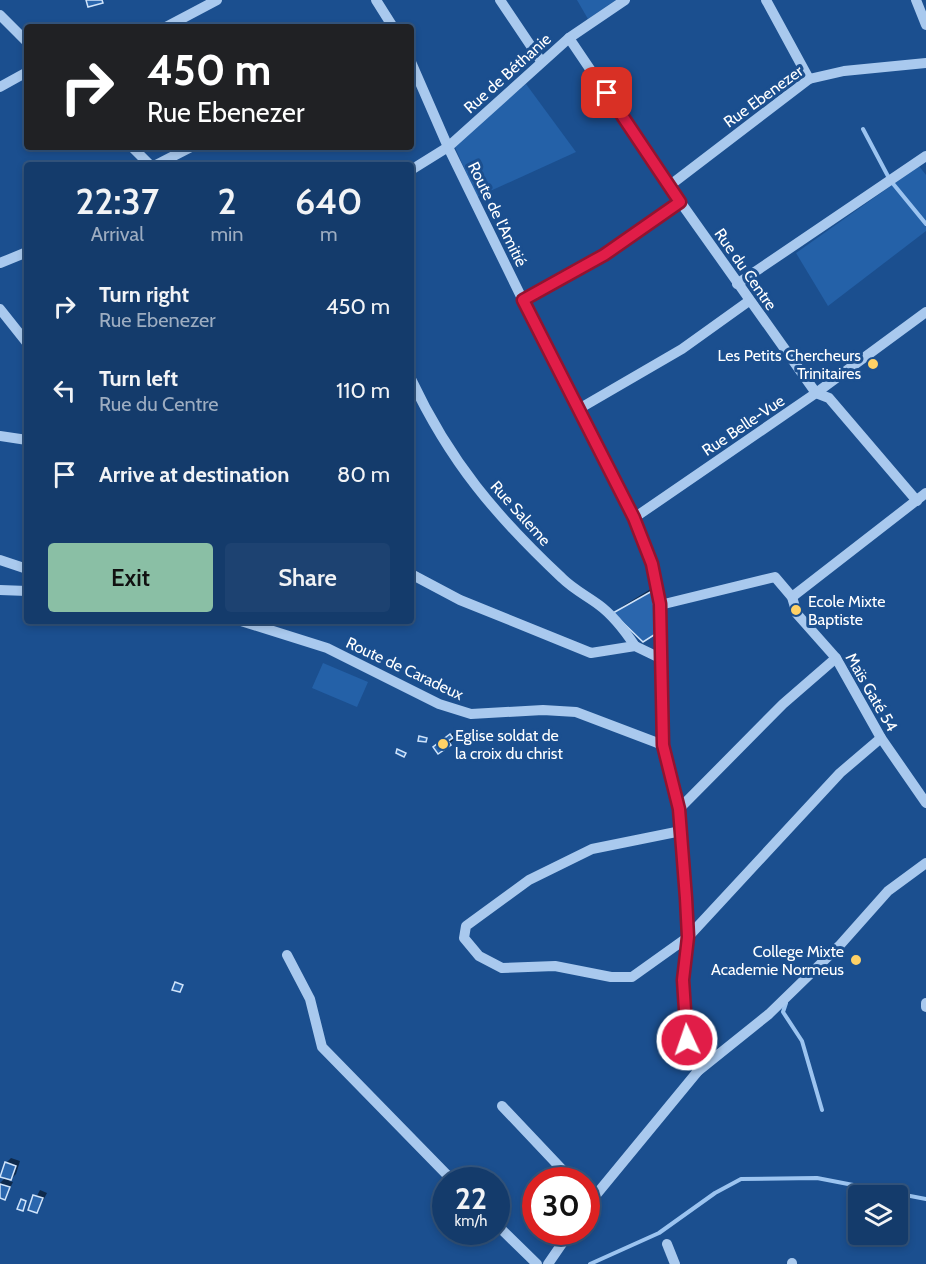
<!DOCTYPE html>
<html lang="en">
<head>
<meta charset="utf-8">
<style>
	:root { --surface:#143b6b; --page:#1d4271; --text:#f1f3f6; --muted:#9dadc1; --line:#33557e; --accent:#8abfa5 }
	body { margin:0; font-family:Cabin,sans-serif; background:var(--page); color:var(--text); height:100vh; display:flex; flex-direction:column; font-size:22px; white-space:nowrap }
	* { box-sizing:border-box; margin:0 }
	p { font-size:20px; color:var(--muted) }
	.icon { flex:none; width:33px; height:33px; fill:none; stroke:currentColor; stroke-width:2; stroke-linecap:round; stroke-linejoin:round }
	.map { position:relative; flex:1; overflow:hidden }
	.drawer { position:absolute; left:24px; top:162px; width:390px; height:462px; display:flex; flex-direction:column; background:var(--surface); border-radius:6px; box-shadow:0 3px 9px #0003,0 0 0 2px var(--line) }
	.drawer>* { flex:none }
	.hud { position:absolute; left:24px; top:24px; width:390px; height:126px; border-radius:6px; box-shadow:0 3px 9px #0003,0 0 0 2px var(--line); background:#202124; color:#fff; overflow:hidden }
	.controls { position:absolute; left:848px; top:1185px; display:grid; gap:12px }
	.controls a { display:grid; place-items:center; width:60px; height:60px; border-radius:6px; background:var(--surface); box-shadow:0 3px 9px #0003,0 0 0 2px var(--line); font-size:30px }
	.speed { position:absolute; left:432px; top:1167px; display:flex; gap:12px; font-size:30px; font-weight:700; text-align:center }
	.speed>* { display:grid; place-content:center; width:78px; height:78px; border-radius:50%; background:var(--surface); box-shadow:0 3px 9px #0003,0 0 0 2px var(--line); line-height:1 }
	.speed small { font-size:15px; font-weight:400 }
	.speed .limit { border:9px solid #d22; background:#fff; color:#111 }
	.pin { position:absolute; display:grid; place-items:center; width:51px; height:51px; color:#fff; margin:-26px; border-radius:12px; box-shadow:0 3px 9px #0006 }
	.me { position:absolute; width:66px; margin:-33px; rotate:357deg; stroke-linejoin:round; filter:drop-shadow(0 0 4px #0008) }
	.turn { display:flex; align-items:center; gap:21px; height:126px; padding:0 24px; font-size:27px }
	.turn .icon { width:78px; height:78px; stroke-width:2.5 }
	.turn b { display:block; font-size:42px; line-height:51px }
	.eta { display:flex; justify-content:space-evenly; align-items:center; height:102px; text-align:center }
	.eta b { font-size:36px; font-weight:600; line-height:42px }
	.action { display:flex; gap:12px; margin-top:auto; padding:12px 24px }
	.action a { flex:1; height:69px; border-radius:6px; background:var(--accent); color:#111; font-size:24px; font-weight:600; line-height:69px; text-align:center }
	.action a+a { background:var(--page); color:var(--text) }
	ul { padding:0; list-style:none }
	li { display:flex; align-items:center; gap:18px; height:84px; padding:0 24px }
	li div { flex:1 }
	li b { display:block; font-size:22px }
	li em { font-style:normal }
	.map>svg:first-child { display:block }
</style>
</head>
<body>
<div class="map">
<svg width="926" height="1264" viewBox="0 0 926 1264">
	<rect width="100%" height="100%" fill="#1b4f8f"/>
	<g fill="#2461a8">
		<polygon points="577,0 616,0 588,19"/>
		<polygon points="526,84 576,152 477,197 454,145"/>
		<polygon points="919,166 926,175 926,231 828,306 796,253"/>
		<polygon points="323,663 368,682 357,707 312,688"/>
	</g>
	<g fill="#0007">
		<polygon points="659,584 664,624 615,613 623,606"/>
		<polygon points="456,731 453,735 455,739 439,752 435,747"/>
		<polygon points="11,1158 20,1161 16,1174 9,1181 13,1182 5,1198 0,1197 0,1183 6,1177 6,1163"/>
		<polygon points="40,1190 47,1193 37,1212 30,1209"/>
	</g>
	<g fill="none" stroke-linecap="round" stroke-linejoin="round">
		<g stroke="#9cc4f0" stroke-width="4">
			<polyline points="863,129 890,180 926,224"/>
			<polyline points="786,1003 783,1012 802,1041 822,1110"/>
			<polyline points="590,1264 659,1233 715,1193 741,1179 817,1178 926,1199"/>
		</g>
	</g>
	<g fill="#2a66ad" stroke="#cfe3fa" stroke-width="1.5">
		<polygon points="86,0 102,0 103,3 88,7"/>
		<polygon points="652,591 657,633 643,642 613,613"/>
		<polygon points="450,734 453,738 448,741 451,745 438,754 433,747"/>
		<polygon points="419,736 427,738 426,742 418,741"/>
		<polygon points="397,749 406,753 404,757 396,753"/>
		<polygon points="175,982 183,985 180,992 172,990"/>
		<polygon points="5,1162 16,1166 11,1180 0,1177"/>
		<polygon points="0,1184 10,1187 5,1200 0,1198"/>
		<polygon points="33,1195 43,1198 37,1213 28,1210"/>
		<polygon points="21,1199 26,1201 23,1211 17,1209"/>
	</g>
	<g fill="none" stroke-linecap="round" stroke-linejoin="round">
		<g stroke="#a9c9ee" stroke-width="10">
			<polyline points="376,0 393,27"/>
			<polyline points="500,0 541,61"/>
			<polyline points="766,0 809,79"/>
			<polyline points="916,0 926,25"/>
			<polyline points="0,15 27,42"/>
			<polyline points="166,27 217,0"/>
			<polyline points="569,38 669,186 816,393 829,398 917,501"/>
			<polyline points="411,62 448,147 534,323 634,518 652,564 660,605 663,745 679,809 686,898 688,937 683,980 687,1040 698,1071"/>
			<polyline points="0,87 27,72"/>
			<polyline points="132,147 150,165"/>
			<polyline points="156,165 191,147"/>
			<polyline points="411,170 448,147 569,38 625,0"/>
			<polyline points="669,186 809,79 844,71 926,63"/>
			<polyline points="0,263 27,252"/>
			<polyline points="737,284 926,156"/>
			<polyline points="523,300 604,255 680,203"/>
			<polyline points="0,309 27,343"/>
			<path d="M411,379C450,462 496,516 562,578C573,589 587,596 599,605C614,616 625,631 635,646"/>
			<polyline points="577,410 682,349 749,301"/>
			<polyline points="0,436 27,440"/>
			<polyline points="634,518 816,393 926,312"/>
			<polyline points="0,560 27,569"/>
			<polyline points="411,574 460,600 591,653 635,646 662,659"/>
			<polyline points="0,590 27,591"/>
			<polyline points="792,597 926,493"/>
			<polyline points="660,605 775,577 792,597 797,614 836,658 881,738 926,803"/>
			<polyline points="241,621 327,648 439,704 471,714 543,710 576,712 663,745"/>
			<polyline points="679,809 783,704 836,658"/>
			<polyline points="681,831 592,849 529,880 466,926 464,938 479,956 502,968 555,966 611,977 632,977 688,937 840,773 881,738"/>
			<polyline points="287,955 310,999 322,1047 452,1180"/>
			<polyline points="926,1003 926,1007"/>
			<polyline points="502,1106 572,1180"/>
			<polyline points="586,1207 698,1071 769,1014 840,945 888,891 926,863"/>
			<polyline points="496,1224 537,1264"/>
			<polyline points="667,1244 675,1264"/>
			<polyline points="792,1263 792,1264"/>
			<polyline points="548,1264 570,1232"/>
		</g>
	</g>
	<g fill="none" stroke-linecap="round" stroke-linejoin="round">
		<g stroke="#92132f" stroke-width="15">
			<polyline id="route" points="607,93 680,202 604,255 523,300 634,518 652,564 660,604 663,745 679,809 686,898 688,937 683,980 687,1040"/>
		</g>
		<use href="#route" stroke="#e11d48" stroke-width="10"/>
	</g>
	<g fill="#ffd166" stroke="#1b4f8f" stroke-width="2">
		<circle cx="873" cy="364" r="6"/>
		<circle cx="796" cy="610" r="6"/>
		<circle cx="443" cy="744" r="6"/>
		<circle cx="856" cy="960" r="6"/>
	</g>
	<g text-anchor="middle" stroke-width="6" stroke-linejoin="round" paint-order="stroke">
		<g font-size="16" fill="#fff" stroke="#1b4f8f">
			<text transform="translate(507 73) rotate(-42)" y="6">Rue de Béthanie</text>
			<text transform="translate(763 96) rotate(-36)" y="6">Rue Ebenezer</text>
			<text transform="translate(498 214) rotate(64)" y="6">Route de l'Amitié</text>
			<text transform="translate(746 269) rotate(55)" y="6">Rue du Centre</text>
			<text transform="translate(743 425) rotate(-34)" y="6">Rue Belle-Vue</text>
			<text transform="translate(521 513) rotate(48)" y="6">Rue Saleme</text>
			<text transform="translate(405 668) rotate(25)" y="6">Route de Caradeux</text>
			<text transform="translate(872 692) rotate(60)" y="6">Maïs Gaté 54</text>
		</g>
		<g font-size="16" fill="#fff" stroke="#1b4f8f" text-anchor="end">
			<text x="861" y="361">Les Petits Chercheurs<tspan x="861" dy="18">Trinitaires</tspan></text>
			<text x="808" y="607" text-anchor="start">Ecole Mixte<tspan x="808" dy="18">Baptiste</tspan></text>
			<text x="455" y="741" text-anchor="start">Eglise soldat de<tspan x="455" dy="18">la croix du christ</tspan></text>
			<text x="844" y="957">College Mixte<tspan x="844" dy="18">Academie Normeus</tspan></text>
		</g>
	</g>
</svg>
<div class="controls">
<a><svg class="icon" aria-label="layers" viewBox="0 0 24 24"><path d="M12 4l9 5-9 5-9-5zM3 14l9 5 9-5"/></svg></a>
</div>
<div class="speed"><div>22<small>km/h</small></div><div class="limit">30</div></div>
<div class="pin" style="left:607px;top:93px;background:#d93025"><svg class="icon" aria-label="arrive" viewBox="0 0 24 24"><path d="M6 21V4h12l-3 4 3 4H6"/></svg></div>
<svg class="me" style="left:687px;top:1040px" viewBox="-20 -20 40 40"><circle r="17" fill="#e11d48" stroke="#fff" stroke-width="3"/><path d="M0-11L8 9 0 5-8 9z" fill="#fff"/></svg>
<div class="hud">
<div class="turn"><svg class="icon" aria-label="right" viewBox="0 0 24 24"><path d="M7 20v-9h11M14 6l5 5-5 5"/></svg><div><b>450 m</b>Rue Ebenezer</div></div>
</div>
<section class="drawer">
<div class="eta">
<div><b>22:37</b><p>Arrival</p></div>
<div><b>2</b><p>min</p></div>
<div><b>640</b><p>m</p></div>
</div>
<ul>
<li><svg class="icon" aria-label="right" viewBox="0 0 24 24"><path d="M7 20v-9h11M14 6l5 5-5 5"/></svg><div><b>Turn right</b><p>Rue Ebenezer</p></div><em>450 m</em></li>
<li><svg class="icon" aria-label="left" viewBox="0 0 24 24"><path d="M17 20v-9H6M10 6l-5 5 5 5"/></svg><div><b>Turn left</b><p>Rue du Centre</p></div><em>110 m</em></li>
<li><svg class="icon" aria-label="arrive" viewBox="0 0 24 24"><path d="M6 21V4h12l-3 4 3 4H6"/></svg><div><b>Arrive at destination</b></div><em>80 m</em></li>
</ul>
<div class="action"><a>Exit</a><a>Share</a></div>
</section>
</div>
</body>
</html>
